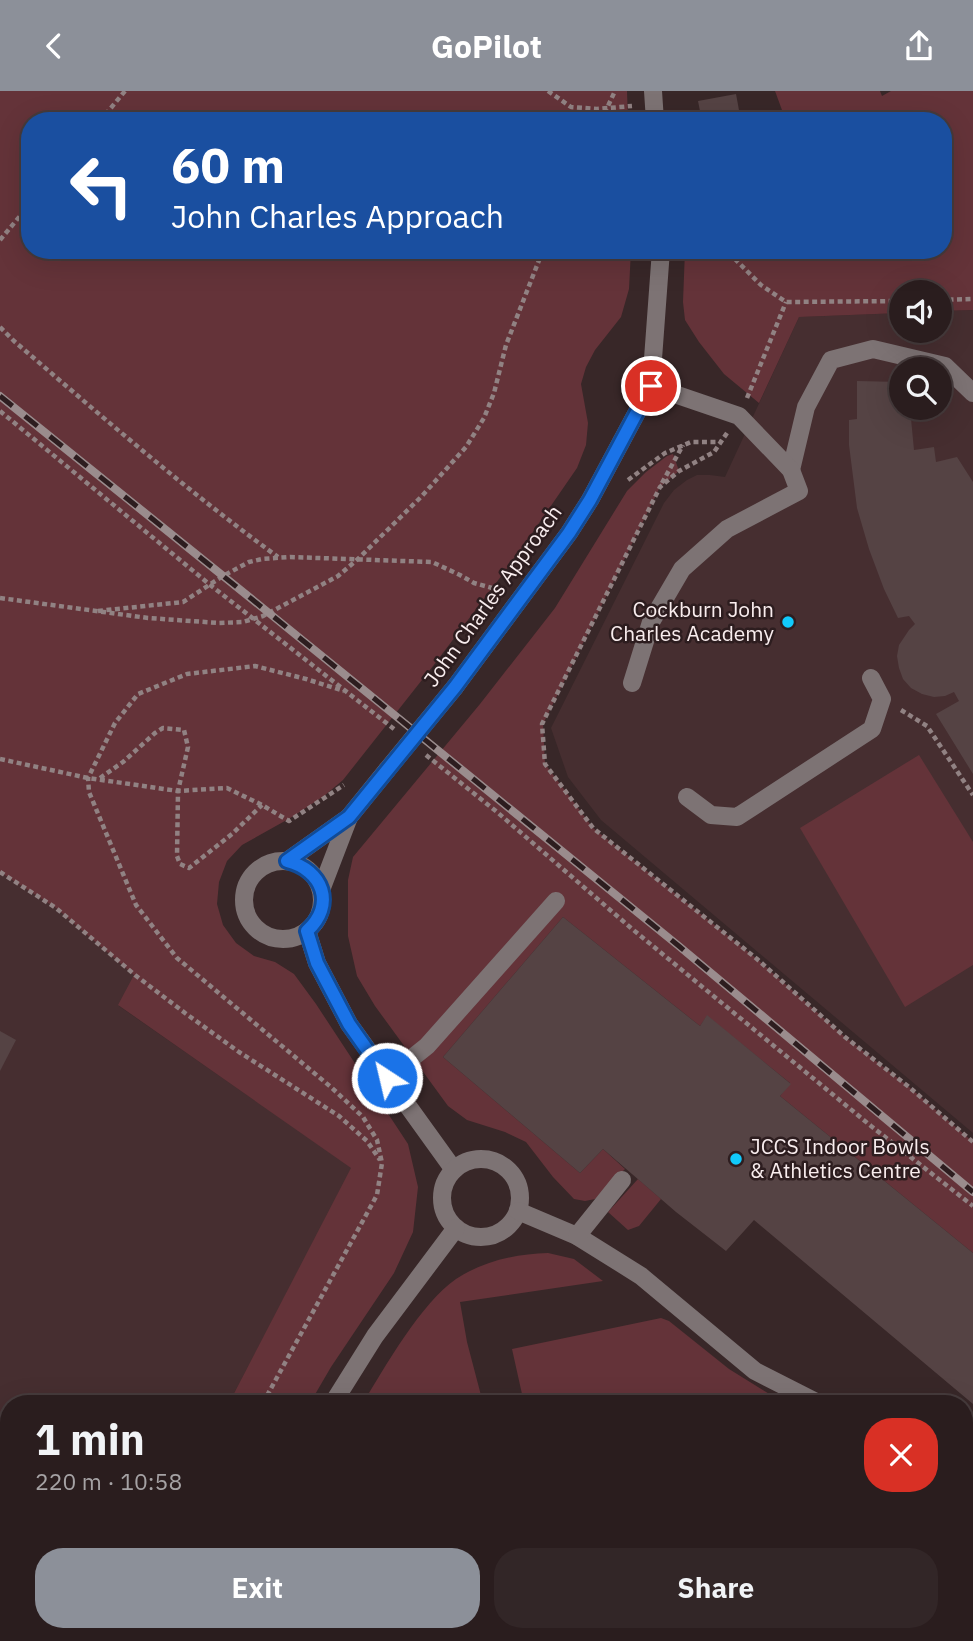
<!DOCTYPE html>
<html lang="en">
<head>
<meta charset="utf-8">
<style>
	:root { --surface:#2a1d1e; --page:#322627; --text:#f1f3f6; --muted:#a5a2a4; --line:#463b3c; --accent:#8c9099 }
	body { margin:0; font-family:"IBM Plex Sans",sans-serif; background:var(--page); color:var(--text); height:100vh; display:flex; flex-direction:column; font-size:26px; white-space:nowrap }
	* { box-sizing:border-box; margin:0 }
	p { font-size:23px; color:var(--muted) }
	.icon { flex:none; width:38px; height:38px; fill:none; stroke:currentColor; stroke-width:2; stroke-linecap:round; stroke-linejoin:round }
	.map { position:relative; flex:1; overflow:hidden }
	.side { position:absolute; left:0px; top:1304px; width:973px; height:247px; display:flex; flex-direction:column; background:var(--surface); border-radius:28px 28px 0 0; box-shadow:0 7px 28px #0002,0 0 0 2px var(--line) }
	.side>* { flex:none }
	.banner { position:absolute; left:21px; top:21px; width:931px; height:147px; border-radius:28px; box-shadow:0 7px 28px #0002,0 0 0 2px var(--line); background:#1a4fa0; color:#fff; overflow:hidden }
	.tools { position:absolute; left:889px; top:189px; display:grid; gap:14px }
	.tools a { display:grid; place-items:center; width:63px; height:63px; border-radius:50%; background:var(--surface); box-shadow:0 7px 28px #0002,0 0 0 2px var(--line); font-size:35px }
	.pin { position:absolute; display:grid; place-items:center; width:60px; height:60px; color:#fff; margin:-30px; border:4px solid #fff; border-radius:50%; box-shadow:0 2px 7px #0007 }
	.me { position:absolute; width:77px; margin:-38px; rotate:325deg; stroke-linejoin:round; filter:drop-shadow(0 0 5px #0008) }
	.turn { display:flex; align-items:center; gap:24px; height:147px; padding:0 35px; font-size:32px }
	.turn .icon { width:91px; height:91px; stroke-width:2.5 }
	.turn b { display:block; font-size:49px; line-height:60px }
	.round { display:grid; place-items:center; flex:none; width:74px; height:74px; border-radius:28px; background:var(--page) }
	.overview { display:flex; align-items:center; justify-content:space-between; height:119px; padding:0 35px }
	h1 { font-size:42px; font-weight:700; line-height:52px }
	.button { display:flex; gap:14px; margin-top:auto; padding:14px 35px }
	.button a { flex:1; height:80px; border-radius:28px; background:var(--accent); color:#fff; font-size:28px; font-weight:700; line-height:80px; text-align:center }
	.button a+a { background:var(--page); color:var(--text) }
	header { display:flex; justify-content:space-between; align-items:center; height:91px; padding:0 35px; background:var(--accent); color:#fff; font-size:32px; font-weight:700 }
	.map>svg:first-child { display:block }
</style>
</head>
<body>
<header><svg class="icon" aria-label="back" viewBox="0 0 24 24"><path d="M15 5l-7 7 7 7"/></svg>GoPilot<svg class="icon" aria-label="share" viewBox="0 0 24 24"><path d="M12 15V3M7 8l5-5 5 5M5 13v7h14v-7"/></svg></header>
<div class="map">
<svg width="973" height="1550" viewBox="0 0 973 1550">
	<rect width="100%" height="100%" fill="#382728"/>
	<g fill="#462e30" fill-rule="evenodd">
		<path d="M973,219V1042L601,729L568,686L551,637L664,412L674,399L687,389L697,384H710L725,386L799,226L901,222V240H940V220ZM901,278H940V317H901Z"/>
		<polygon points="0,781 56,817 135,884 119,915 352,1077 229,1312 9,1312 9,1542 106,1542 102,1550 0,1550"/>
	</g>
	<g fill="#643339">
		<polygon points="0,0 627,0 628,30 30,30 30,159 631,159 629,198 621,226 595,259 586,276 581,293 588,332 586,354 577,377 515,467 433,575 343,689 324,705 292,726 242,754 227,770 219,791 217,813 223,834 236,852 254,865 275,871 294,883 316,913 408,1053 418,1096 413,1141 394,1182 331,1276 310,1312 229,1312 351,1077 118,914 134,884 56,817 0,781"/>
		<polygon points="775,0 880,0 882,5 891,0 973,0 973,219 940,220 940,201 901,201 901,222 799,226 759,312 724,283 699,251 685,229 683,211 685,159 943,159 943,30 786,30"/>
		<polygon points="673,363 679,380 660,396 543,633 545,673 593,737 757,868 845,946 909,996 973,1051 973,1162 780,1005 790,992 707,925 700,935 563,826 443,966 580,1082 603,1058 625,1078 595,1108 585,1110 574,1108 553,1086 526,1051 505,1041 467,1029 448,1015 375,915 357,885 348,845 348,789 353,766 480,613 555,517 627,400 646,381 667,365"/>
		<polygon points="919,664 973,751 973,874 905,916 800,737"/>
		<polygon points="638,1088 661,1108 639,1135 628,1139 608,1121"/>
		<path d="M548,1162L574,1168L603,1190L460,1211L467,1251L483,1312H363C385,1276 421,1212 456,1188C483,1170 516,1163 548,1162Z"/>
		<polygon points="661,1227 669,1230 729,1278 784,1312 524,1312 512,1258"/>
		<polygon points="973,1323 973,1390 964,1386 964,1350"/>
		<polygon points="964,1404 973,1409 973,1512 964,1504"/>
		<polygon points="106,1542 194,1542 190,1550 102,1550"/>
		<polygon points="246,1542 369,1542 369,1550 242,1550"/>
		<polygon points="466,1542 851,1542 868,1550 462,1550"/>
		<polygon points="891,1542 961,1542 969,1550 904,1550"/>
	</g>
	<g fill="#554344">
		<polygon points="736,3 741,30 702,30 698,10"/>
		<polygon points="857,290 901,291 901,317 910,317 914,359 934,356 936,371 957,366 973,391 973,683 936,623 959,610 954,601 945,605 934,606 922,603 911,597 903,588 899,577 897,565 899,554 909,539 915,533 909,525 898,527 884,498 869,458 857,417 849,354 849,329 857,328"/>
		<polygon points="563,826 700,935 707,924 791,993 780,1005 973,1162 973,1313 754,1129 726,1160 676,1121 603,1058 580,1082 443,966"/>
		<polygon points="0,940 16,949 0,980"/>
		<polygon points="9,1489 9,1542 100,1542 95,1550 0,1550 0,1505"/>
	</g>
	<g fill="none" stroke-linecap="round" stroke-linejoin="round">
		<g stroke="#918283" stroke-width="4.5" stroke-dasharray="5 3.5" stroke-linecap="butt">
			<polyline points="548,0 571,16 597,18 632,15"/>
			<polyline points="100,30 125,0"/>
			<polyline points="601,30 615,0"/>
			<polyline points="0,149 30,113"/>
			<polyline points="685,159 733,166 761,194 786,211 901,210"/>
			<polyline points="940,209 973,208"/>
			<path d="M0,236L14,250C100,324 186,399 278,466"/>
			<polyline points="747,307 786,211"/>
			<polyline points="0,320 209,493 394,638"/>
			<polyline points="727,342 714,361 679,380 660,396 542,633 545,673 593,737 757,868 845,946 909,996 973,1051"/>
			<polyline points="628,389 665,362 691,351 720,351"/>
			<polyline points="662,392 683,354"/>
			<polyline points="0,507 148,527 219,532 243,531 263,525 338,485 359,467 421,406 466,356 484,327 494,302 506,254 543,159"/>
			<polyline points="98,520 183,511 223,485 249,471 262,468 290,466 432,471 460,484 474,492 496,498"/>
			<polyline points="436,579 445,567"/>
			<polyline points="901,619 927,635 973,704"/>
			<polyline points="426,664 497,721 631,837 871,1035 973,1115"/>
			<polyline points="0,668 88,687 178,700 227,697 262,714 289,730 344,694"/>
			<polyline points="100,687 123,671 155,642 163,637 184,639 188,656 178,700 177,765 180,773 189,777 232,743 262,714"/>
			<polyline points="0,781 56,817 135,884 185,922 239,961 339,1025 367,1050 380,1069"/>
			<polyline points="263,1312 377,1104 382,1072 377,1049 363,1026 332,997 177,867 136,814 89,701 88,687 115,632 138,603 187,583 255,575 306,588 344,600"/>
			<polyline points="133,1550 138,1542"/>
		</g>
		<g stroke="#7d7374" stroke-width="18">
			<polyline points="653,0 655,30"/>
			<polyline points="791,379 806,316 831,269 873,258 945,275 973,302"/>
			<polyline points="632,592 651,531 682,478 727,438 799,400 791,379 739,325 651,295"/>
			<polyline points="455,596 569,442 590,409 651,295 661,159"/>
			<polyline points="687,706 711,724 737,726 872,638 882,608 871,587"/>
			<circle cx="283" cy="809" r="39"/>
			<polyline points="287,770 349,726 387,679"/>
			<polyline points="321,799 349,726"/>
			<polyline points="307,840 317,872 349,933 454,1079"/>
			<polyline points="387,987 427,955 556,810"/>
			<circle cx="481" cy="1107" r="39"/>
			<polyline points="518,1120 577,1145 641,1185 755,1280 818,1312"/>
			<polyline points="577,1145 622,1089"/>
			<polyline points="333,1312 375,1245 456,1137"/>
			<polyline points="964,1386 973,1390"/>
			<polyline points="213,1550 216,1542"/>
		</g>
		<g stroke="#9a8c8d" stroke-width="8">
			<polyline id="rail" points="0,305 269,522 680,856 973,1101"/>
		</g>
		<use href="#rail" stroke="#2d1d1f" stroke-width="5" stroke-dasharray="16" stroke-linecap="butt"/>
		<polyline stroke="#7d7374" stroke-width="18" points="387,679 455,596"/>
	</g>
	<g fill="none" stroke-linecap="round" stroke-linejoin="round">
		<g stroke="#114b97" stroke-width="18">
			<path id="route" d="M387,987L349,933L317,872L307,840C336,814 323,779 287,770L349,726L455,596L569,442L590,409L651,295"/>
		</g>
		<use href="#route" stroke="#1a73e8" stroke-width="12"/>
	</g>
	<g fill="#11cafb" stroke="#2d1d1f" stroke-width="2.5">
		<circle cx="788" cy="531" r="7"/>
		<circle cx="736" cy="1068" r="7"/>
	</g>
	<g text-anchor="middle" stroke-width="5" stroke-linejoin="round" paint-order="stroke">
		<g font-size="21" fill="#f9edee" stroke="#2d1d1f">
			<text transform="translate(493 505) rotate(-54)" y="7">John Charles Approach</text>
		</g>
		<g font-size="21" fill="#f9edee" stroke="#2d1d1f" text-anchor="end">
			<text x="774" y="526">Cockburn John<tspan x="774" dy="24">Charles Academy</tspan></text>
			<text x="750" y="1063" text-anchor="start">JCCS Indoor Bowls<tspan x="750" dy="24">&amp; Athletics Centre</tspan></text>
		</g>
	</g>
</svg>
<div class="tools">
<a><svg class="icon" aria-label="sound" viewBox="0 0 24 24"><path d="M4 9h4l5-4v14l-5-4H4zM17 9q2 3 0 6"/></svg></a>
<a><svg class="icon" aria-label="search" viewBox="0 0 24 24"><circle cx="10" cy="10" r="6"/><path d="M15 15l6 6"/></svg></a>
</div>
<div class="pin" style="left:651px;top:295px;background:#d93025"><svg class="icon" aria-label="arrive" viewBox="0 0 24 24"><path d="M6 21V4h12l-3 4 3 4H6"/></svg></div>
<svg class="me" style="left:387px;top:987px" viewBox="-20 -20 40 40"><circle r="17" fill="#1a73e8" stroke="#fff" stroke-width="3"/><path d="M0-11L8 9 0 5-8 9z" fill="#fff"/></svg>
<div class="banner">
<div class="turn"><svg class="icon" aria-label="left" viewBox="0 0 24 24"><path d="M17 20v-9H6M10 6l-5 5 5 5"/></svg><div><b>60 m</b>John Charles Approach</div></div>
</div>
<section class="side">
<div class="overview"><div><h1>1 min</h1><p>220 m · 10:58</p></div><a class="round" style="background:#d93025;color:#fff"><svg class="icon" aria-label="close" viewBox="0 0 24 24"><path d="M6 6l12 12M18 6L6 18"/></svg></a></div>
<div class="button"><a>Exit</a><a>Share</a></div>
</section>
</div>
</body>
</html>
